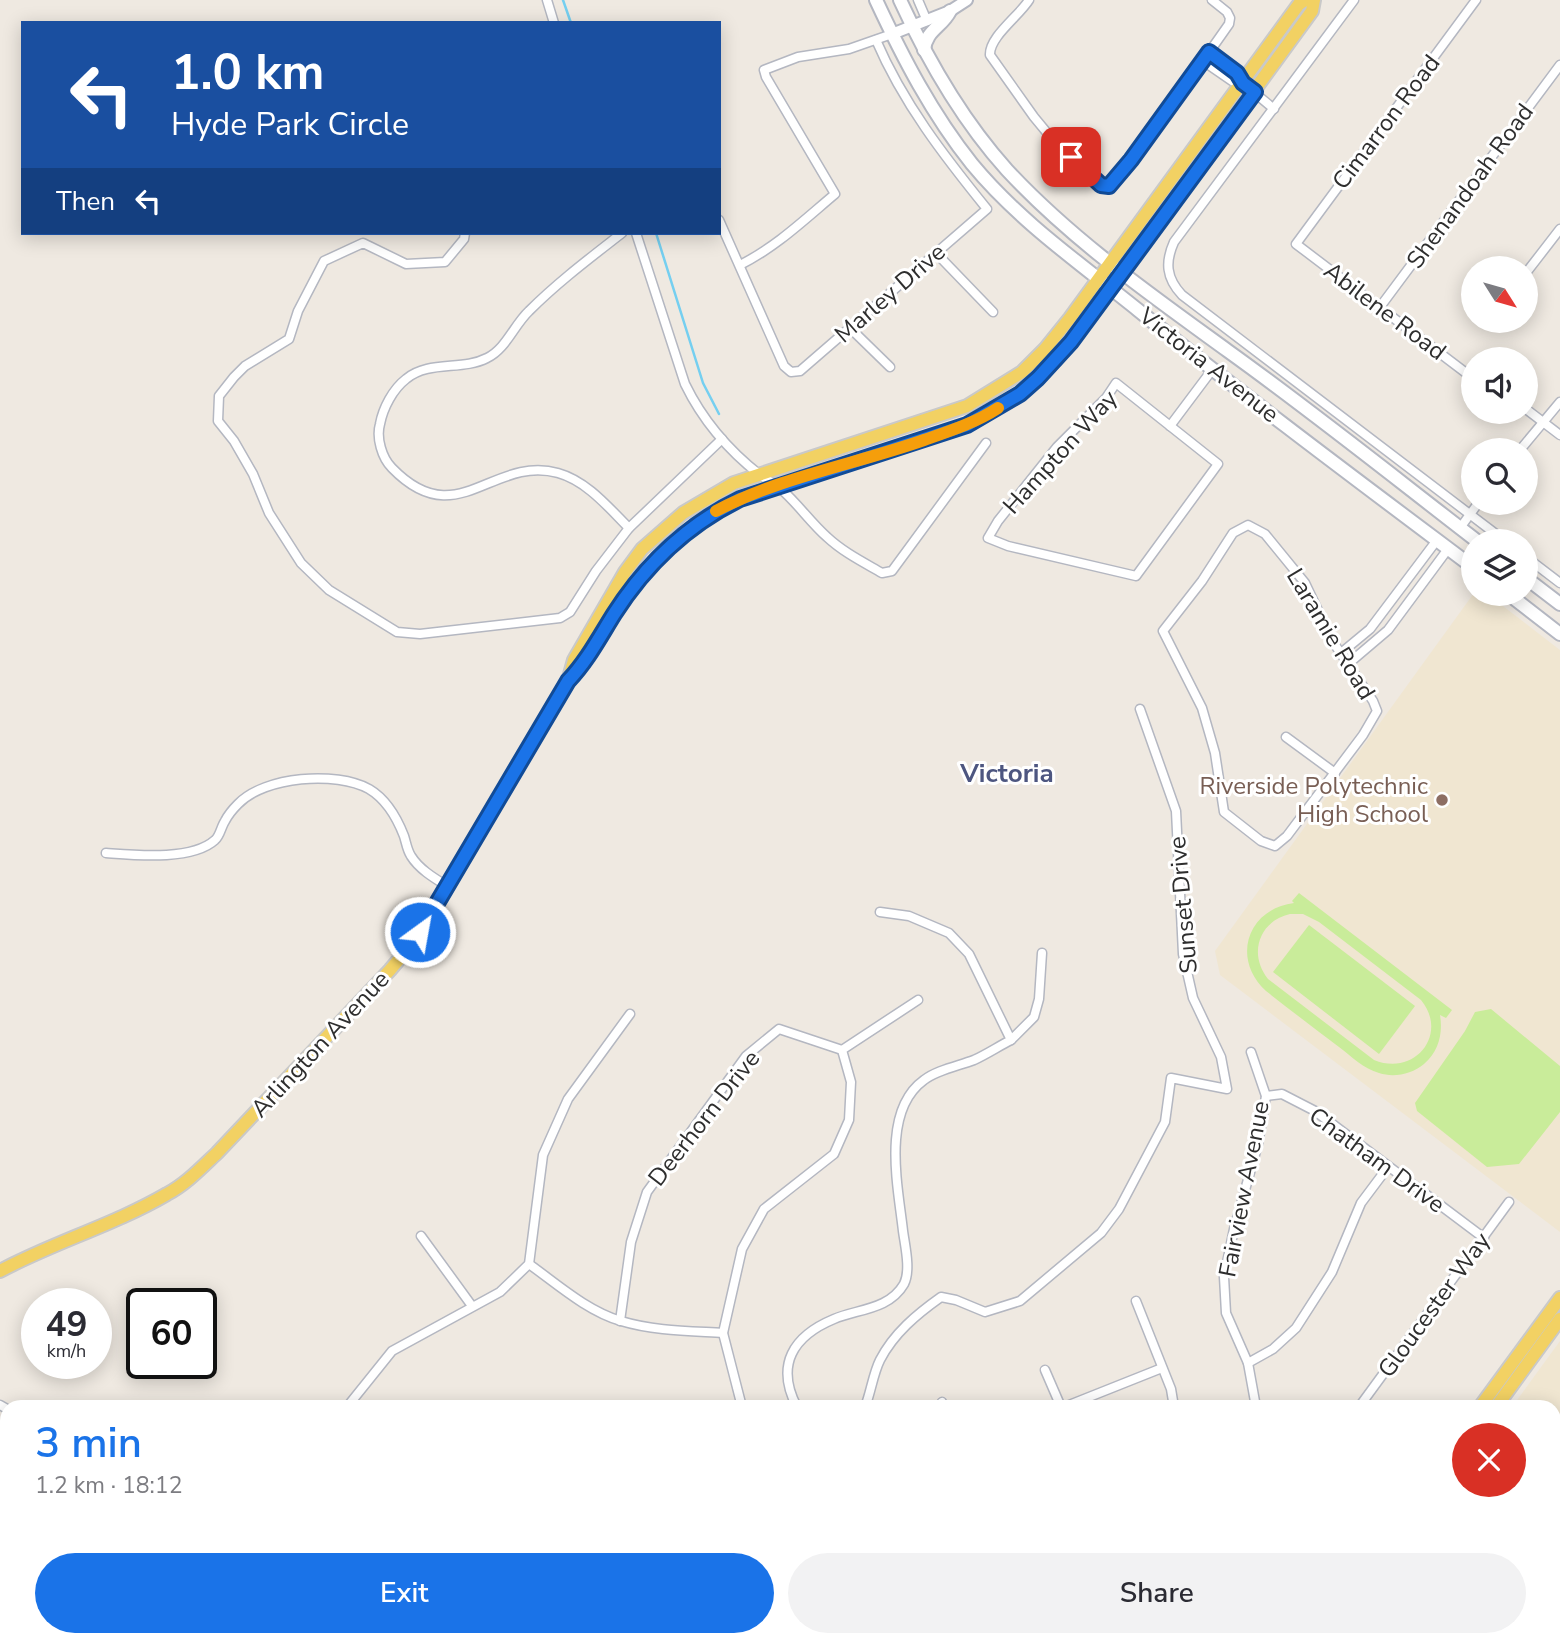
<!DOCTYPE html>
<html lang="en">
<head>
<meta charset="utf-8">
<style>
	:root { --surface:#fff; --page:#f2f2f3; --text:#2b2b33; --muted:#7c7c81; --accent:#1a73e8 }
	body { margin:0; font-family:"Nunito Sans",sans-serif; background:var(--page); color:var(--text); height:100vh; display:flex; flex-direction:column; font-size:26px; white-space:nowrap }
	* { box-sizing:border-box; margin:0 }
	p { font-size:23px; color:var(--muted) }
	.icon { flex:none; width:38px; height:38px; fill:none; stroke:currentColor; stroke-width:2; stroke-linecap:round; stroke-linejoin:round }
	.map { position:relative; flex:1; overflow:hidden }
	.panel { position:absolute; left:0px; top:1400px; width:1561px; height:247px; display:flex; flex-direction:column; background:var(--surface); border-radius:21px 21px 0 0; box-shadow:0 4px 18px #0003 }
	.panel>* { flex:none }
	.banner { position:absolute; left:21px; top:21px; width:700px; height:214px; border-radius:0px; box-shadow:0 4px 18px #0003; background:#1a4fa0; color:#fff; overflow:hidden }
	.needle { width:46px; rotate:127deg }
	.buttons { position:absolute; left:1461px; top:256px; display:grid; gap:14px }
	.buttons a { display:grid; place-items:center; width:77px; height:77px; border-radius:50%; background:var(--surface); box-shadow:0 4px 18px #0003; font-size:35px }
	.speed { position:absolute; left:21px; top:1288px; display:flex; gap:14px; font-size:35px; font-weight:700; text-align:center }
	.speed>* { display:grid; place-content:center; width:91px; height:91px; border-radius:50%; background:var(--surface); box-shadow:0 4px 18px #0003; line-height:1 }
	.speed small { font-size:18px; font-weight:400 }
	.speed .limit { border:4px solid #111; border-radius:10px; background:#fff; color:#111 }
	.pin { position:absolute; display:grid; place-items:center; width:60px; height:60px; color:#fff; margin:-30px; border-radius:14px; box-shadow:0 4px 10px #0006 }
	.me { position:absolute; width:77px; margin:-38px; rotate:32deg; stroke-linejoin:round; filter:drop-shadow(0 0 5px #0008) }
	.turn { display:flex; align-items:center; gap:24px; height:147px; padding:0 35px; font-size:32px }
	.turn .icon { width:91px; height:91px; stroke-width:2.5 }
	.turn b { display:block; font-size:49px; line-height:60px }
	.then { display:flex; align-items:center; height:66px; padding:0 35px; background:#0003; gap:14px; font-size:26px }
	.round { display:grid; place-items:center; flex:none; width:74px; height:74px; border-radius:37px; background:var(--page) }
	.headline { display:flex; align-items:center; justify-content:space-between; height:119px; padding:0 35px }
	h1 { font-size:42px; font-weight:600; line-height:52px; color:var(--accent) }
	.button { display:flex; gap:14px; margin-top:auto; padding:14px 35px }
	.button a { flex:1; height:80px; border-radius:42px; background:var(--accent); color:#fff; font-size:28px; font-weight:600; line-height:80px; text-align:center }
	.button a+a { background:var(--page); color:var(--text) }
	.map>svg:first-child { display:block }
</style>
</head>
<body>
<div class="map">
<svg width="1560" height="1646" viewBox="0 0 1560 1646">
	<rect width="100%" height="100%" fill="#efe9e1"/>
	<g fill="#f0e6d1">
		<polygon points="1474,593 1486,593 1560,650 1560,1232 1220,975 1215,951"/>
		<polygon points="1560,1341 1560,1549 1554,1544 1554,1407 1512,1407"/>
	</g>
	<g fill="#c9ec9a" fill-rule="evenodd">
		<path d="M1299,893L1452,1010L1446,1018L1440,1015C1443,1033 1439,1051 1424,1064C1412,1074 1394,1078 1379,1073C1364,1069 1351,1056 1339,1047C1314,1028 1290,1010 1266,991C1231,959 1247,909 1294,903L1292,901ZM1290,914H1303L1319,922L1421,1000C1449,1034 1415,1077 1374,1060L1268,979C1248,954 1259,921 1290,914Z"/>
		<polygon points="1309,925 1415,1006 1379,1054 1273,972"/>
		<polygon points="1491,1009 1560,1066 1560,1112 1519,1164 1487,1167 1417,1111 1415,1103 1465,1031 1475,1012"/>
	</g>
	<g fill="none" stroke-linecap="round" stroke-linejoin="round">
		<g stroke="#75cff0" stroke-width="2.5">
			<polyline points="563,0 571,23"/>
			<polyline points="656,233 703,383 719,414"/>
		</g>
		<g stroke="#b4b7c1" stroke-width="11">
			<g id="minor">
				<polyline points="547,0 554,23"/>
				<polyline points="918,0 927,21"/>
				<path d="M1029,0C1019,16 989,37 990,55L1034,117L1058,146L1101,185L1109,186L1115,181C1154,129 1192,77 1229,24L1230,18L1227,12L1212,0"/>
				<path d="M1354,0L1174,242C1165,262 1166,278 1182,295L1505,541"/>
				<polyline points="1209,53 1237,73 1243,83 1274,109"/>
				<polyline points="1203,61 1232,81 1243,83"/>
				<path d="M719,220L784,366L791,372L800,371L987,209C944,156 903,103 876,40"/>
				<polyline points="465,233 464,239 445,262 406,264 363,243 324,261 298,311 289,339 245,366 234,377 219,396 218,421 234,441 253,474 269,513 301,563 329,590 397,632 420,634 560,618 570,612 596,571 629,528 722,439"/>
				<path d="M622,233C590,258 558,282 529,311C514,325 506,349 487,358C462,371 429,360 406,379C393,389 383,408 380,424C376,438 382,458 392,468C457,535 492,455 558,473C587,481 609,508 629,528"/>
				<path d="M636,233L685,384C702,419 728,450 760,475C767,480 775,484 782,490C798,504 811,523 827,537C843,552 863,562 882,573L892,571L986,443"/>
				<polyline points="936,253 993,312"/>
				<path d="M740,265C776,247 804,220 835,194L766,77L764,70L798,57L849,49L892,34"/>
				<polyline points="1526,273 1560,229"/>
				<polyline points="1380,307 1560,65"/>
				<polyline points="850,328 890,367"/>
				<polyline points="1474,379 1296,244 1476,0"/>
				<polygon points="1116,383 1218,464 1136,576 1008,546 988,538 998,521 1057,447 1106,398"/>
				<polyline points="1526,409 1560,435"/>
				<polyline points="1170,426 1212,370"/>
				<polyline points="1520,450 1560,402"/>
				<polygon points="1248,525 1265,534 1305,583 1333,642 1373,701 1377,711 1363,735 1287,836 1275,846 1261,841 1224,812 1215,753 1202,708 1163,631 1202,581 1233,533"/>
				<polyline points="1460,528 1479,502"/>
				<polyline points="1526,557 1560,583"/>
				<polyline points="1341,653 1370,629 1437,540"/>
				<polyline points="1348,664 1388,630 1448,549"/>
				<polyline points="1286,737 1335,773"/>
				<path d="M106,853C134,855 192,861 215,840C220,836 221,827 225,821C228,815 233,809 238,804C265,776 336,771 369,789C386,799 397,818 404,836C406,842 407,850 411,856C419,869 434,878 447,886"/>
				<polyline points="1011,1040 1034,1017 1039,999 1042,953"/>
				<polyline points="1251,1052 1266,1096 1258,1144 1234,1229 1224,1277 1226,1313 1248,1363 1256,1407"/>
				<polyline points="1266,1096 1282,1094 1315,1111 1484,1238"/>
				<polyline points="421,1236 472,1306"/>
				<path d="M529,1264C557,1284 587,1311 621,1321C654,1331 689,1331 723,1333"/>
				<polyline points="1136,1301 1171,1389 1174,1407"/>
				<polyline points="620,1321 631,1242 647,1192 746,1056 779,1029 842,1050"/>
				<polyline points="1248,1363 1273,1349 1296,1328 1332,1272 1361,1203 1388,1167"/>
				<polyline points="1045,1370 1061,1407"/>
				<polyline points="942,1402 944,1407"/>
				<polyline points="0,1405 7,1409"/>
				<polyline points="347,1407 392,1351 500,1292 529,1264 543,1155 568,1099 630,1014"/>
				<polyline points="498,1407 507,1407"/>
				<polyline points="742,1407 723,1333 742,1249 764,1209 834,1154 849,1120 851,1082 842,1050 918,1000"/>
				<path d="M797,1407C775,1365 793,1336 834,1319C857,1309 889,1310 904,1284C911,1270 905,1246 903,1231C898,1186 881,1111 924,1080C937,1070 958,1066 974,1060C987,1054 999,1046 1011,1040L969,954L949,933L909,916L880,912"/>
				<path d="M865,1407C871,1392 873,1374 880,1360C894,1333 917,1314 941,1297L956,1300L985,1312L1020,1301L1101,1233L1119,1209L1165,1122L1171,1078L1227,1089L1221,1057L1193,998L1183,954L1176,811L1140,709"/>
				<polyline points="1064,1407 1162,1368"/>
				<polyline points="1359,1407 1509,1202"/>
				<polyline points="0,1545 7,1548"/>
				<polyline points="1554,1560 1560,1564"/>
				<polyline points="619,1640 619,1646"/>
				<polyline points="741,1640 755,1646"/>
				<polyline points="1490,1640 1498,1646"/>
				<polyline points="917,1646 920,1640"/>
				<polyline points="1202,1646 1203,1640"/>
				<polyline points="1342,1646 1347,1640"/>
				<polyline points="1468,1646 1473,1640"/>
			</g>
		</g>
		<g stroke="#b4b7c1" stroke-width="14">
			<polyline id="tertiary" points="892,34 950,11 967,0"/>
		</g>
		<g stroke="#b4b7c1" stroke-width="16">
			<g id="secondary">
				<path d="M876,0C903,58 932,114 972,164C1019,221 1081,264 1138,310C1248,399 1361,483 1474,568"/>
				<path d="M900,0C928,61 962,120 1007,170C1072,240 1151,295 1228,351C1313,412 1394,477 1477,541"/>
				<path d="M924,50C926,30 942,27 950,11"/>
				<polyline points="1526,578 1560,604"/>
				<polyline points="1507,593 1560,634"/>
			</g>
		</g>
		<g stroke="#c9c9c9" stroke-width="16">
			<g id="primary">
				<polyline points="569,678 574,660 625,572 642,549 683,513 734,483 967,406 1022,372 1045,349 1070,318 1299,4 1305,0"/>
				<path d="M0,1271C54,1242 114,1225 167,1194C186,1184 201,1168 217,1153L390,970L406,951L434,909L568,681C587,661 599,638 614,614C646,564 687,525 740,499L967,425L1020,394L1056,360L1071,342L1312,11L1314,0"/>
				<polyline points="1480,1407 1560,1298"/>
				<polyline points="1496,1407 1560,1319"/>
				<polyline points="0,1620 7,1622"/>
				<polyline points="0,1640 18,1646"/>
				<polyline points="56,1640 71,1646"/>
				<polyline points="791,1640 805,1646"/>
				<polyline points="827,1640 841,1646"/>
				<polyline points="448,1646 454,1640"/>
				<polyline points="469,1646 476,1640"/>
				<polyline points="1303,1646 1309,1640"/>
				<polyline points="1321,1646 1325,1640"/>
			</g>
		</g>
		<use href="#minor" stroke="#fff" stroke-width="8"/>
		<use href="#tertiary" stroke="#fff" stroke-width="10"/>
		<use href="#secondary" stroke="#fff" stroke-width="12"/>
		<use href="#primary" stroke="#f2d163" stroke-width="12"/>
	</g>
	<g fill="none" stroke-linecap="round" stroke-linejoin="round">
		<g stroke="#114b97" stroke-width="18">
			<path id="route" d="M420,932L568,681C587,661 599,638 614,614C646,564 687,525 740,499L967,425L1020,394L1038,378L1071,342L1255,92L1243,83L1237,73L1209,52L1131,160L1109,186L1101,185L1071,157"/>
		</g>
		<use href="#route" stroke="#1a73e8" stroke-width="12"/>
		<path stroke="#f59e0b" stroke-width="12" d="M716,511C780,477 856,464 924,440C950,431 975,423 998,408"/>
	</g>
	<circle fill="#8d6e63" stroke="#fff" stroke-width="2.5" cx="1442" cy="800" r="7"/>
	<g text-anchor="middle" stroke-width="6" stroke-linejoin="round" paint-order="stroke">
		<g font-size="24" fill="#2e2e2e" stroke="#fff">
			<text transform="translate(1386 122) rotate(-53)" y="8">Cimarron Road</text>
			<text transform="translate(1470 186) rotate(-54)" y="8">Shenandoah Road</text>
			<text transform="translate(890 293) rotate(-41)" y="8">Marley Drive</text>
			<text transform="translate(1385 311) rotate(37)" y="8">Abilene Road</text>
			<text transform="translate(1209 365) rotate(38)" y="8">Victoria Avenue</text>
			<text transform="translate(1060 452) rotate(-48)" y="8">Hampton Way</text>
			<text transform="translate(1331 634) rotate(59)" y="8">Laramie Road</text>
			<text transform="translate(1183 905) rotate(-95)" y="8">Sunset Drive</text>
			<text transform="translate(320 1044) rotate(-47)" y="8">Arlington Avenue</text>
			<text transform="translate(704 1118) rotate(-52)" y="8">Deerhorn Drive</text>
			<text transform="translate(1377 1160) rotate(36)" y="8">Chatham Drive</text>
			<text transform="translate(1244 1189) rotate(-79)" y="8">Fairview Avenue</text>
			<text transform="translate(1434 1305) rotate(-54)" y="8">Gloucester Way</text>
		</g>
		<g font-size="24" fill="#785e54" stroke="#fff" text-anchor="end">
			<text x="1428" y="794">Riverside Polytechnic<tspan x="1428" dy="28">High School</tspan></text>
		</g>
		<g font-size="26" font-weight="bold" fill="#4d5680" stroke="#fff">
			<text x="1007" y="782">Victoria</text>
		</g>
	</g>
</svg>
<div class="buttons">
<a><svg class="needle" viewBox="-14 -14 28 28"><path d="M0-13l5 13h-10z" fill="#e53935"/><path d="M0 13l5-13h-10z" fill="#7c7c81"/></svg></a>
<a><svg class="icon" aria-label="sound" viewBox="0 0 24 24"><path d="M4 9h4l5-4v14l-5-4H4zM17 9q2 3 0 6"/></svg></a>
<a><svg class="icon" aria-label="search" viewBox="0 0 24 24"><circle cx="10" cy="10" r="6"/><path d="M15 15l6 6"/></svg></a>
<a><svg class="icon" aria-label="layers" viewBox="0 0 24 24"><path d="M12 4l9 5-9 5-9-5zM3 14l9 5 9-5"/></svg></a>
</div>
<div class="speed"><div>49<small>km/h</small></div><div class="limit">60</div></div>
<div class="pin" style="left:1071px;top:157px;background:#d93025"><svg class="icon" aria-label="arrive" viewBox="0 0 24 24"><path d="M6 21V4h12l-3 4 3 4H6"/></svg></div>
<svg class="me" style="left:420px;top:932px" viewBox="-20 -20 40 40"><circle r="17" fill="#1a73e8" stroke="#fff" stroke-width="3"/><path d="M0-11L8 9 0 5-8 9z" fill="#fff"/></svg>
<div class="banner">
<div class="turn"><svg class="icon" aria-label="left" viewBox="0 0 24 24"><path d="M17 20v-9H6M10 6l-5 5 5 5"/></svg><div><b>1.0 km</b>Hyde Park Circle</div></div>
<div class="then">Then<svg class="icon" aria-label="left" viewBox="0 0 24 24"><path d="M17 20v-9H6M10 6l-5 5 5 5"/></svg></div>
</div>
<section class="panel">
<div class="headline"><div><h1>3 min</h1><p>1.2 km · 18:12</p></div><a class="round" style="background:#d93025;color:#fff"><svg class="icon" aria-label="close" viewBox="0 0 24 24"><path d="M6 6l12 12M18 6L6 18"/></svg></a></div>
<div class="button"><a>Exit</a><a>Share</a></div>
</section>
</div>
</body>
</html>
